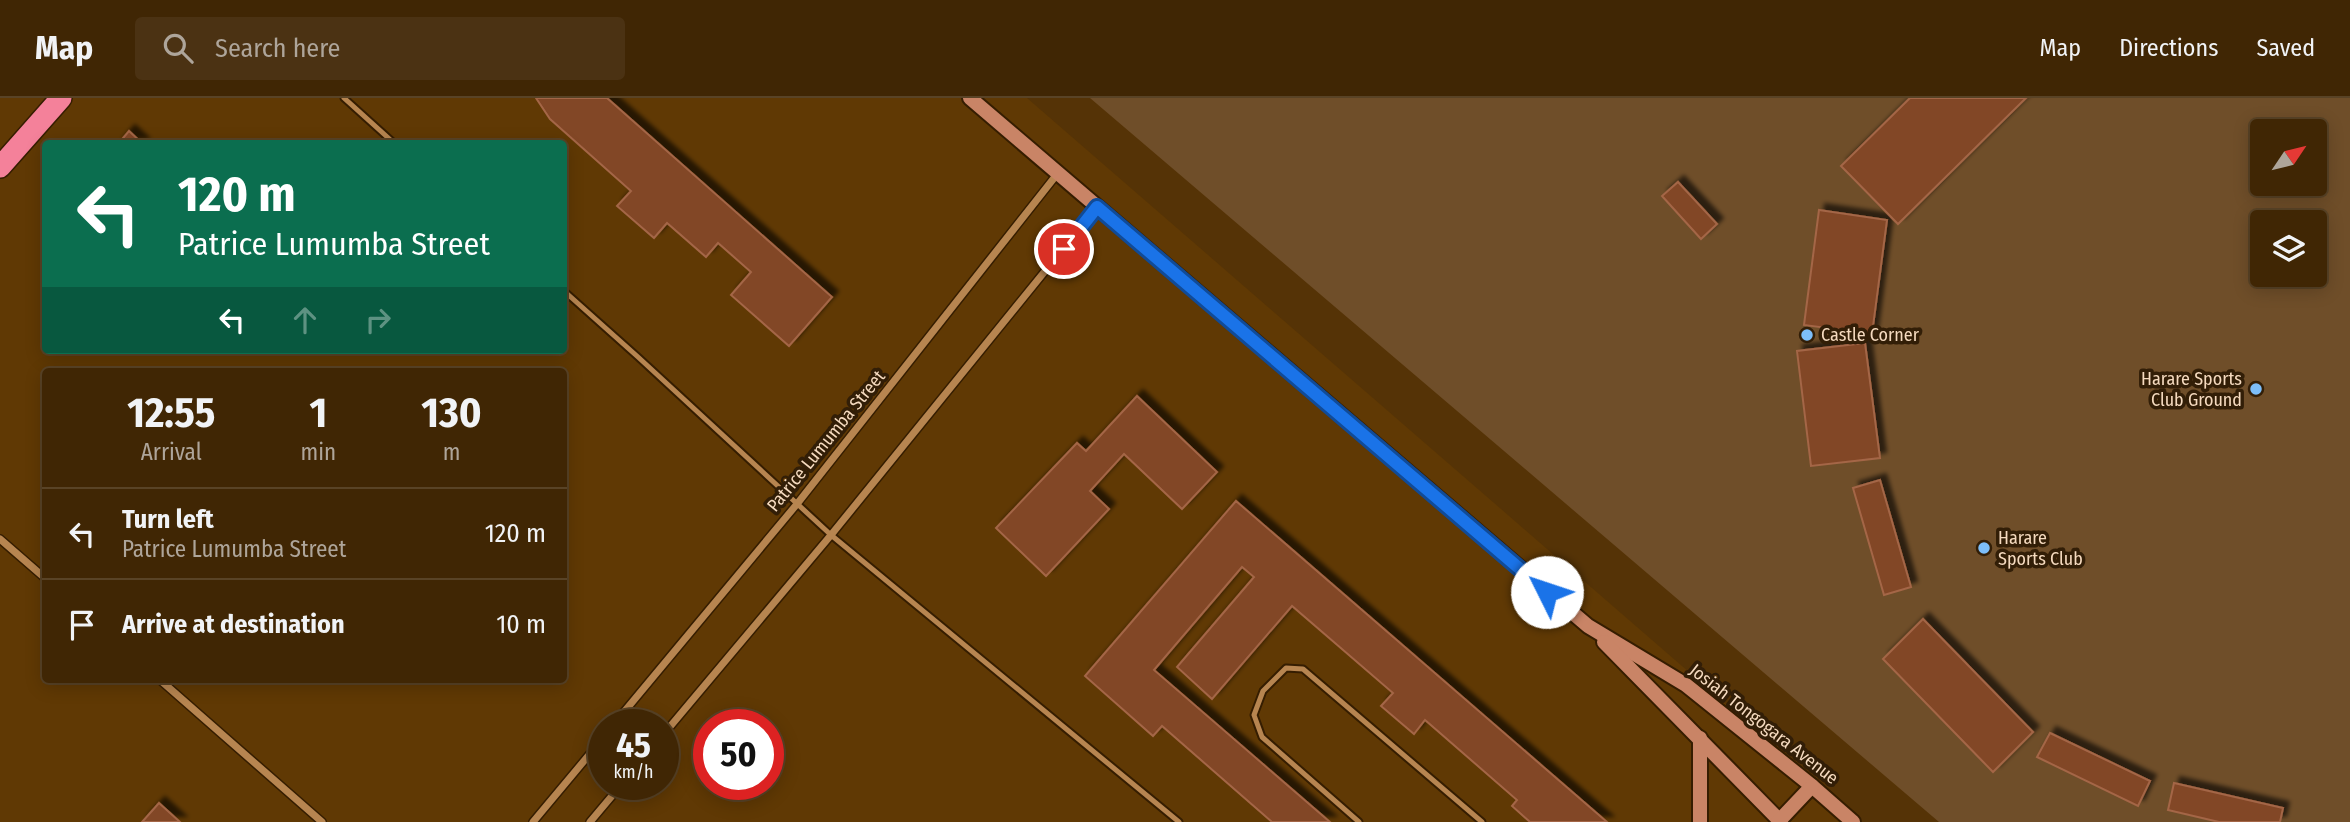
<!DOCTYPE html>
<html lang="en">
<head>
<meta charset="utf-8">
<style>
	:root { --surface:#402604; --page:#4b3213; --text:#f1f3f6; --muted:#aea59a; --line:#594326 }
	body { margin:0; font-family:"Fira Sans Condensed",sans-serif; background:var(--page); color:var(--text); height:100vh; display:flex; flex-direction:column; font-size:26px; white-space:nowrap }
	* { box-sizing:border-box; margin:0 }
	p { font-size:23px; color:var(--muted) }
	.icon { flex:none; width:38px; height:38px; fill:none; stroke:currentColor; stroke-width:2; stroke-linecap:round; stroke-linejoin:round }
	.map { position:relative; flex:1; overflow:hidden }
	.side { position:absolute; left:42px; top:270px; width:525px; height:315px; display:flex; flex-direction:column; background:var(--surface); border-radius:7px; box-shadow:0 4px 18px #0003,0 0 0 2px var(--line) }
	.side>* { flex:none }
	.top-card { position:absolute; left:42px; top:42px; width:525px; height:214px; border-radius:7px; box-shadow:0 4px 18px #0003,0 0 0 2px var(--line); background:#0b6e4f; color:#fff; overflow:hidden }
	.needle { width:46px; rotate:55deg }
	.buttons { position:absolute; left:2250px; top:21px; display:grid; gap:14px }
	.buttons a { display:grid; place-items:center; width:77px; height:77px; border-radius:7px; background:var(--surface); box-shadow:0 4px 18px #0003,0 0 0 2px var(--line); font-size:35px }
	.speed { position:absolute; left:588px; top:611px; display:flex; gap:14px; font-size:35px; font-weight:700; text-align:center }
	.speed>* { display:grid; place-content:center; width:91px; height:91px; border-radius:50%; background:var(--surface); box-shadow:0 4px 18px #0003,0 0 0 2px var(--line); line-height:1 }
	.speed small { font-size:18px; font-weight:400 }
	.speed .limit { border:10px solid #d22; background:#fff; color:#111 }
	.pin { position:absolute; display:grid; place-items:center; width:60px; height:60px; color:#fff; margin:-30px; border:4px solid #fff; border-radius:50%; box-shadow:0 2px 7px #0007 }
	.me { position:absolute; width:77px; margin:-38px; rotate:311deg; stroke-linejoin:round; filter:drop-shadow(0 0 5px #0008) }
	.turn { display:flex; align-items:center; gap:24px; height:147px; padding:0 21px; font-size:32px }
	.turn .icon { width:91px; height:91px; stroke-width:2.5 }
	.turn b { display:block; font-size:49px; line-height:60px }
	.lanes { display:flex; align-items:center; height:66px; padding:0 21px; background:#0003; justify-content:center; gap:35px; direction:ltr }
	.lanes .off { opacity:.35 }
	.eta { display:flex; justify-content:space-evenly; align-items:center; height:119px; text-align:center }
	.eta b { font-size:42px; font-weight:700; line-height:49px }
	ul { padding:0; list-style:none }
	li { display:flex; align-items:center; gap:21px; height:91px; padding:0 21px; border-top:2px solid var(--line) }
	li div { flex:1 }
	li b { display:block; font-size:26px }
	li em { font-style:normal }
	header { display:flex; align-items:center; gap:42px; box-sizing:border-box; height:98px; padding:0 35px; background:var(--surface); border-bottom:2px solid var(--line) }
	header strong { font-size:33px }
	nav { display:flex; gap:38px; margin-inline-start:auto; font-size:24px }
	.search { width:490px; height:63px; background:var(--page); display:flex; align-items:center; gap:18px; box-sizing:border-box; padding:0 24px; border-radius:7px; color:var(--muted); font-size:26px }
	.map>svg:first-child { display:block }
</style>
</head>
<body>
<header>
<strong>Map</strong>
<div class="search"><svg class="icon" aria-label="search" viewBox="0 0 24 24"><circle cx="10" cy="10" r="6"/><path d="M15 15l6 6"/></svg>Search here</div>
<nav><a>Map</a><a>Directions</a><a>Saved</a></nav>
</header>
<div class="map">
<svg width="2350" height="724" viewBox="0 0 2350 724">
	<defs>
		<filter id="shadow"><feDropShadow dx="6" dy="-6" stdDeviation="2" flood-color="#0009"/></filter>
	</defs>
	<rect width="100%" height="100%" fill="#553306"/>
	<path fill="#603904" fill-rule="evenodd" d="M0,0H1027L1862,724H0ZM46,46H564V252H46ZM46,273H564V581H46ZM604,626H663V686H604ZM709,626H768V686H709Z"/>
	<path fill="#6f4e29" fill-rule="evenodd" d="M1090,0H2350V724H1939ZM2263,33H2315V86H2263ZM2263,124H2315V177H2263Z"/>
	<g fill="#824627" stroke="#a46646" stroke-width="2" filter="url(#shadow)">
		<polygon points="536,0 607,0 832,199 789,248 731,197 751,174 718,145 706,159 667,125 654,140 617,108 631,93 550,21"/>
		<polygon points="1910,0 2026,0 1898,126 1841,68"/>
		<polygon points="129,33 143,46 118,46"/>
		<polygon points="1678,84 1717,126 1701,141 1662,98"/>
		<polygon points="1819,112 1887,122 1872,236 1804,227"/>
		<polygon points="1865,245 1880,360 1811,368 1797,253"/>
		<polygon points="1137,298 1217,374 1182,411 1124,356 1090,393 1109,411 1046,478 996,430 1077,345 1086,353"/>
		<polygon points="1880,382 1911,489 1884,497 1853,390"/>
		<polygon points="1236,403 1607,724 1530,724 1512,708 1517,702 1425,622 1414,636 1381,608 1393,595 1292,508 1212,601 1177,569 1254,479 1242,469 1154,572 1330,724 1272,724 1162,628 1153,638 1085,578"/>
		<polygon points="1923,521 2033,634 1993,674 1883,561"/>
		<polygon points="2050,635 2150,683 2138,708 2037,659"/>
		<polygon points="2174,685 2283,710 2280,724 2219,724 2168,712"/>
		<polygon points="159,705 180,724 142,724"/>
	</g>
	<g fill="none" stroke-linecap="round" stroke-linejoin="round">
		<g stroke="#351d01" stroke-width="9">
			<g id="lane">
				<polyline points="344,0 395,46"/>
				<polyline points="564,193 638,259 831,437 1179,724"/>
				<polyline points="1359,724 1262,639 1254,617 1263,593 1286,570 1303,571 1482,724"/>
			</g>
		</g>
		<g stroke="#351d01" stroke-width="10">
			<g id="street">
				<polyline points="0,441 46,481"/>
				<polyline points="159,581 322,724"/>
				<polyline points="614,626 797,406 1058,75"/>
				<polyline points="663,637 831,437 1097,109"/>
				<polyline points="533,724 604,639"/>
				<polyline points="590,724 622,686"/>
			</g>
		</g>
		<g stroke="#351d01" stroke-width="18">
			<g id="secondary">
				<polyline points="970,0 1588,528 1686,587 1812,688 1853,724"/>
				<polyline points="1604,544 1781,724"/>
				<polyline points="1700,640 1700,724"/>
				<polyline points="1778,724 1812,688"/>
			</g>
		</g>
		<g stroke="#351d01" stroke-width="24">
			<polyline id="highway" points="0,69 61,0"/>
		</g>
		<use href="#lane" stroke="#b78550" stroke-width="5"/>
		<use href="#street" stroke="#b78550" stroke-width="7"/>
		<use href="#secondary" stroke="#c98466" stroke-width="14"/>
		<use href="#highway" stroke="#f4819a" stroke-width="21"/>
	</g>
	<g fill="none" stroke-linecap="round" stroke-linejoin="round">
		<g stroke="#114b97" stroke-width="18">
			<polyline id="route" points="1064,151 1097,109 1547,494"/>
		</g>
		<use href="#route" stroke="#1a73e8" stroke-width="12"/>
	</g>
	<g fill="#7dbef9" stroke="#321e07" stroke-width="2.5">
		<circle cx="1807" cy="237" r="7"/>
		<circle cx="2256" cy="291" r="7"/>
		<circle cx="1984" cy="450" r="7"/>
	</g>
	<g text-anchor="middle" stroke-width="7" stroke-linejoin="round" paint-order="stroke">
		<g font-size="18" fill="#f5dabf" stroke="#321e07" text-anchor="start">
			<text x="1821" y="243">Castle Corner</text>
			<text x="2242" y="287" text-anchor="end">Harare Sports<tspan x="2242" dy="21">Club Ground</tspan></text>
			<text x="1998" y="446">Harare<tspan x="1998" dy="21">Sports Club</tspan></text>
		</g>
		<g font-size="18" fill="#f5dabf" stroke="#321e07">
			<text transform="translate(826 343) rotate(-51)" y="6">Patrice Lumumba Street</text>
			<text transform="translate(1764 626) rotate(38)" y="6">Josiah Tongogara Avenue</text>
		</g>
	</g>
</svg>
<div class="buttons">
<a><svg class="needle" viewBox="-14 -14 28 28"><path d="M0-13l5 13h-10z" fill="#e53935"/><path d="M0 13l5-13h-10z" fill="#aea59a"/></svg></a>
<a><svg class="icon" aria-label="layers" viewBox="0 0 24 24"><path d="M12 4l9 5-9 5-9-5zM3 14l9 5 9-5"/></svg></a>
</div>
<div class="speed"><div>45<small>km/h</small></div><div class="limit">50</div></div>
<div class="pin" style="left:1064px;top:151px;background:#d93025"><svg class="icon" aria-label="arrive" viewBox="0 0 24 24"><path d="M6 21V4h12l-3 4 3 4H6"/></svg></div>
<svg class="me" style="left:1547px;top:494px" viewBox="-20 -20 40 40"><circle r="19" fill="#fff"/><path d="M0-13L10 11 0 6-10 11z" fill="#1a73e8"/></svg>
<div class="top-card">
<div class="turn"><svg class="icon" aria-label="left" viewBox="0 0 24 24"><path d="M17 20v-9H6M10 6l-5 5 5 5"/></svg><div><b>120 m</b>Patrice Lumumba Street</div></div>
<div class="lanes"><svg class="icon" aria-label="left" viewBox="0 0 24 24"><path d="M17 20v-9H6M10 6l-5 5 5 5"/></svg><svg class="icon off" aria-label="ahead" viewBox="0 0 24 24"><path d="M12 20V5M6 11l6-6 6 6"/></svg><svg class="icon off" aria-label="right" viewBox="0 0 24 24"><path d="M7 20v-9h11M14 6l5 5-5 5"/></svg></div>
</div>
<section class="side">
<div class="eta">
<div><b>12:55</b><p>Arrival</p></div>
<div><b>1</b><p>min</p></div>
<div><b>130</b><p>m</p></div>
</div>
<ul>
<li><svg class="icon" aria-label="left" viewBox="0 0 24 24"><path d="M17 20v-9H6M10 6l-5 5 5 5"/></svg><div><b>Turn left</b><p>Patrice Lumumba Street</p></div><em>120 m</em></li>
<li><svg class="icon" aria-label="arrive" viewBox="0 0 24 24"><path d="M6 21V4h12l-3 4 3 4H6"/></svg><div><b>Arrive at destination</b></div><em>10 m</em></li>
</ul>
</section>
</div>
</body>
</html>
